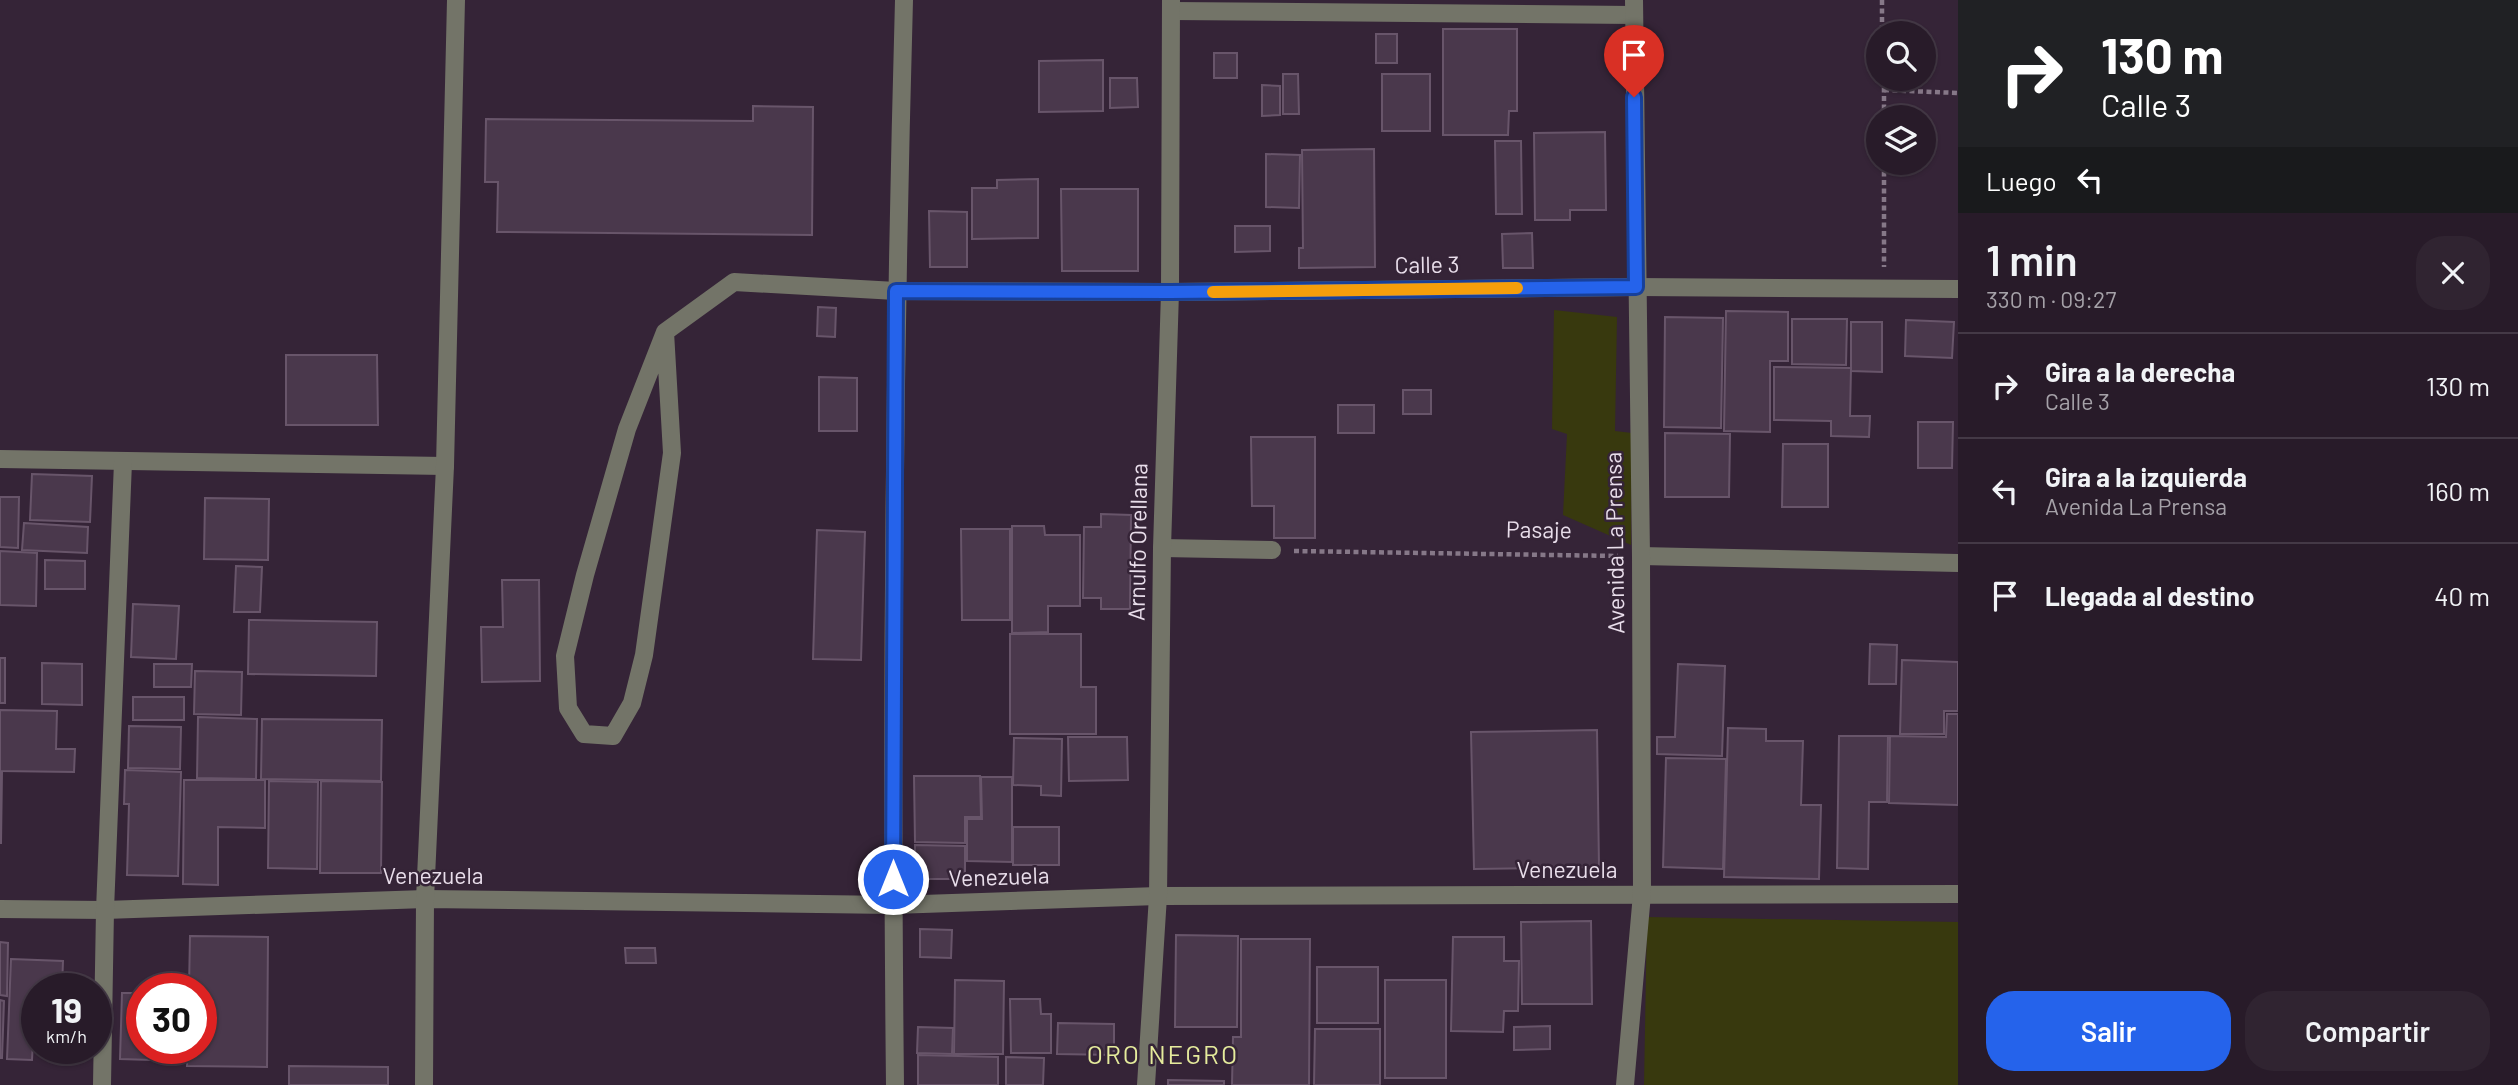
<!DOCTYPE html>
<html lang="es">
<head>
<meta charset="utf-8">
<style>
	:root { --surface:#281b29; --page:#302431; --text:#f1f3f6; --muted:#a5a1a8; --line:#443946; --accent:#2563eb }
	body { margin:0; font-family:Barlow,sans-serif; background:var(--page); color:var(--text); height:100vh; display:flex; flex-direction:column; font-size:26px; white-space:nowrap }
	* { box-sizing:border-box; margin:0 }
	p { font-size:23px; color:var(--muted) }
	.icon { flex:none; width:38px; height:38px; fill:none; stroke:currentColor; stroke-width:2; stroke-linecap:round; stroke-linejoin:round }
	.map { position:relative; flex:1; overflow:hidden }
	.side { display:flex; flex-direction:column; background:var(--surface); width:560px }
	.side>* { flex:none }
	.top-card { background:#202124; color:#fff; overflow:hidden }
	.buttons { position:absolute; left:1866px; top:21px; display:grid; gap:14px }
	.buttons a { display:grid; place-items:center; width:70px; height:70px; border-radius:50%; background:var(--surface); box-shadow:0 2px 5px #0004,0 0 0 2px var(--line); font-size:35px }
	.speed { position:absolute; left:21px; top:973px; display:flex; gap:14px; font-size:35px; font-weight:700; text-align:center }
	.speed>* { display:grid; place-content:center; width:91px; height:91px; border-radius:50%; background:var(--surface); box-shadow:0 2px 5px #0004,0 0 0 2px var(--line); line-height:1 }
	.speed small { font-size:18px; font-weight:400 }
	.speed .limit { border:10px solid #d22; background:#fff; color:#111 }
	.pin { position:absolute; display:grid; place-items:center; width:60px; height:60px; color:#fff; margin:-72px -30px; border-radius:50% 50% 50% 0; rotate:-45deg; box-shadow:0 0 7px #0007 }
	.pin .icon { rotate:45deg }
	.me { position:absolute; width:77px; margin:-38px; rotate:0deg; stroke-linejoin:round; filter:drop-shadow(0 0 5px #0008) }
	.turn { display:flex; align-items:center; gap:24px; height:147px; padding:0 28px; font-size:32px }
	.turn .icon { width:91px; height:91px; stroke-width:2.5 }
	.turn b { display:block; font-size:49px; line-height:60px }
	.then { display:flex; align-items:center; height:66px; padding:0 28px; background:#0003; gap:14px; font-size:26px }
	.round { display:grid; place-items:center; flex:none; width:74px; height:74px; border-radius:28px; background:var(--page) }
	.head { display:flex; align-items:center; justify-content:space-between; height:119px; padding:0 28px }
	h1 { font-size:42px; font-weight:600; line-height:52px }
	.button { display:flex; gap:14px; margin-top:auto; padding:14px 28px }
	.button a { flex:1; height:80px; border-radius:28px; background:var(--accent); color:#fff; font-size:28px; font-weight:600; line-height:80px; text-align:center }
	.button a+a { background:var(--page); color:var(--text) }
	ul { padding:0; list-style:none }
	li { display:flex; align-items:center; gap:21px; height:105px; padding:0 28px; border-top:2px solid var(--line) }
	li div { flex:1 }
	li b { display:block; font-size:26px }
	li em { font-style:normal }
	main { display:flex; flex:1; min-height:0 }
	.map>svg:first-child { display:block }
</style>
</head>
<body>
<main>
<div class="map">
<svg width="1958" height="1085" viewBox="0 0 1958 1085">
	<rect width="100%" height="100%" fill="#352437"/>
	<g fill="#38390e">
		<polygon points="1554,310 1617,317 1615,431 1632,433 1631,545 1563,515 1567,434 1552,429"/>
		<polygon points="1647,917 1958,922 1958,1085 1644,1085"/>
	</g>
	<g fill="#4a384c" stroke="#68556a" stroke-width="2">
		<polygon points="1443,29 1517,29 1517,111 1509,111 1508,135 1443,135"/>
		<rect x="1376" y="34" width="21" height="29"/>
		<rect x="1214" y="53" width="23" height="25"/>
		<polygon points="1103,60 1103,111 1039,112 1039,61"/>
		<polygon points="1283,74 1298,74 1299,114 1283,114"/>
		<rect x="1382" y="74" width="48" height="57"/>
		<polygon points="1110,78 1137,78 1138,107 1110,108"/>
		<polygon points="1262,85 1280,86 1280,115 1262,116"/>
		<polygon points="753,106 813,107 812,235 497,232 498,182 485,182 486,119 753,121"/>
		<polygon points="1605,132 1606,210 1570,210 1570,220 1535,220 1534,133"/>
		<polygon points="1495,141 1521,141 1522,214 1496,214"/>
		<polygon points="1374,149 1375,267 1299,268 1299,248 1303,248 1302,150"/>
		<polygon points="1266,154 1300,155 1299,208 1266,207"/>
		<polygon points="1038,179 1038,238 972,239 972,188 997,188 997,180"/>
		<polygon points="1061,189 1138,189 1138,271 1062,271"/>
		<polygon points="929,211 967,212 967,267 930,267"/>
		<polygon points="1235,226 1270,226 1270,251 1235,252"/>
		<polygon points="1532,233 1533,268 1503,268 1502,234"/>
		<polygon points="818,307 836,308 835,337 817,336"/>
		<polygon points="1726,311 1788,312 1788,361 1770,361 1770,432 1724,431"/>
		<polygon points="1665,317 1723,318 1721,428 1664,427"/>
		<polygon points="1792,319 1847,319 1846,365 1792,364"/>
		<polygon points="1906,320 1954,322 1952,358 1905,356"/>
		<polygon points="1851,322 1882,322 1882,372 1851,371"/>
		<polygon points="286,355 377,355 378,425 286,425"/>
		<polygon points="1774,367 1851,368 1850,416 1870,416 1869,437 1831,436 1831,421 1774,420"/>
		<polygon points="819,377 857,378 857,431 819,431"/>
		<rect x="1403" y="390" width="28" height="24"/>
		<rect x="1338" y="405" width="36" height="28"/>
		<polygon points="1918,422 1953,422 1952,468 1918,468"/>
		<polygon points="1665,433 1730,434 1729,497 1665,497"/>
		<polygon points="1251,437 1315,437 1315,538 1274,538 1274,506 1252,506"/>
		<polygon points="1783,444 1828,444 1828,507 1782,507"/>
		<polygon points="32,474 92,476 90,522 30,520"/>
		<polygon points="0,497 19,497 18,548 0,547"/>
		<polygon points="205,498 269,499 268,560 204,559"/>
		<polygon points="1101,514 1131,515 1130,609 1101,609 1101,598 1083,598 1084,527 1101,527"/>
		<polygon points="24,523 88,527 87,553 22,550"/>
		<polygon points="1012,526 1044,526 1045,535 1080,535 1080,606 1048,606 1048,632 1012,633"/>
		<polygon points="961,529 1010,529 1010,620 962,620"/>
		<polygon points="817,530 865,532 861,660 813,659"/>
		<polygon points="0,551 37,553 36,606 0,605"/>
		<polygon points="45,560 85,561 85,589 45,589"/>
		<polygon points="236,566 262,567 260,612 234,612"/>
		<polygon points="502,580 539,580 540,681 482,682 481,627 503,627"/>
		<polygon points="133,604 179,606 176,659 131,657"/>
		<polygon points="249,620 377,622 376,676 248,674"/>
		<polygon points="1010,634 1081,634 1081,687 1096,687 1096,734 1010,734"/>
		<polygon points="1870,644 1897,645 1896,684 1869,684"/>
		<rect x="0" y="658" width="5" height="45"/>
		<polygon points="1902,660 1958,662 1958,711 1944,711 1944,734 1900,734"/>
		<polygon points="42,663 82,664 82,705 42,704"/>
		<polygon points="154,664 192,664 191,687 154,687"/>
		<polygon points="1678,664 1725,666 1722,756 1657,754 1657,737 1675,737"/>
		<polygon points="195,671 242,672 241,715 194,714"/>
		<rect x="133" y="697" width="51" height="23"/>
		<polygon points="0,710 57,711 56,749 75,749 74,772 0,771"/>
		<polygon points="1947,714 1958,714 1958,805 1889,803 1890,736 1946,737"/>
		<polygon points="198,717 257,719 256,779 197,778"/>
		<polygon points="262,719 382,720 381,781 261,779"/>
		<polygon points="129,726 181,727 180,769 128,768"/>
		<polygon points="1728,728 1766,729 1766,741 1803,741 1801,805 1821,805 1819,879 1724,877"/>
		<polygon points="1597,730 1599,867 1474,869 1471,732"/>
		<polygon points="1839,736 1888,736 1887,802 1869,802 1868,869 1837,868"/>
		<polygon points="1068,737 1127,737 1128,780 1069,781"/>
		<polygon points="1014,738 1062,739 1061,796 1041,795 1041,786 1013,785"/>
		<polygon points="1666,758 1726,759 1723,869 1663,867"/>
		<polygon points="125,770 181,772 178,876 127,875 129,804 124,804"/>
		<polygon points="0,772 2,772 1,843 0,843"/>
		<polygon points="914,776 980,776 981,817 965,817 965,843 915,842"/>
		<polygon points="981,777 1012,777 1012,862 967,861 967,819 982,819"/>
		<polygon points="184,780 265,780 265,828 218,827 218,885 183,884"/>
		<polygon points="269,781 318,782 317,869 268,868"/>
		<polygon points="321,781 382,782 381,873 320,873"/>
		<rect x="1013" y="827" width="46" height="38"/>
		<polygon points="915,845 965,846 965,879 915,879"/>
		<polygon points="1591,921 1592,1004 1522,1004 1521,922"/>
		<polygon points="920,929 952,930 951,958 920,957"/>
		<polygon points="1176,935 1238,936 1237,1027 1175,1027"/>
		<polygon points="190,936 268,937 267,1067 187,1066 188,1048 201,1048 201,989 189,989"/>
		<polygon points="1453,937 1504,937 1504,961 1519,961 1518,1011 1504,1011 1503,1032 1451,1031"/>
		<polygon points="1241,939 1310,939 1309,1085 1232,1085 1233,1037 1241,1037"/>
		<polygon points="0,942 8,943 7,996 0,995"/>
		<polygon points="625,948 655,948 656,963 626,963"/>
		<polygon points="11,959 63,961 62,989 37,989 37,1041 33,1041 32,1060 7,1059"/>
		<rect x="1317" y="967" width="61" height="56"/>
		<polygon points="955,980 1004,981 1003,1054 954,1054"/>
		<rect x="1385" y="980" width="61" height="98"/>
		<polygon points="122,993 142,993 142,1048 186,1048 185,1061 120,1059"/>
		<polygon points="1010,999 1040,999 1041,1014 1051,1014 1051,1053 1011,1053"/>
		<polygon points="0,1000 4,1001 2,1058 0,1058"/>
		<polygon points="1058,1023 1114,1024 1114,1055 1057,1054"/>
		<polygon points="1550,1026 1550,1049 1514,1050 1514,1027"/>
		<polygon points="918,1027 953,1028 952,1054 917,1053"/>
		<polygon points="1315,1029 1380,1029 1380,1085 1314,1085"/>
		<polygon points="918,1055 998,1057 998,1085 918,1085"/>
		<polygon points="1006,1057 1044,1058 1043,1085 1006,1085"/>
		<polygon points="289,1066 388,1067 388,1085 289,1085"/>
		<polygon points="1168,1080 1224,1081 1224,1085 1168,1085"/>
	</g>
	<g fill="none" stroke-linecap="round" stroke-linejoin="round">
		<g stroke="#867888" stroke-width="4.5" stroke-dasharray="5 3.5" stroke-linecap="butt">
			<polyline points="1882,0 1882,33"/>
			<polyline points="1884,79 1884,117"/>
			<polyline points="1884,90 1958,93"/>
			<polyline points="1884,163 1884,267"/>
			<polyline points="1294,551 1618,556"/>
		</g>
		<g stroke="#737468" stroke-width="18">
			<polyline points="1171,11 1634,15"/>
			<polyline points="665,332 672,453 644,655 632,703 613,736 584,734 568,708 565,656 585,575 627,429 665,332 734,282 896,291 1170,292 1636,287 1958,289"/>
			<polyline points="0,459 445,466"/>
			<polyline points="1162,548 1272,550"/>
			<polyline points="1641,556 1958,563"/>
			<polyline points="0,909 105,910 425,899 893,905 1158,896 1958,894"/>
			<polyline points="102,1085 105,910 123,462"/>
			<polyline points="424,1085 425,899 445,466 456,0"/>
			<path d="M895,1085C891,723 894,362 904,0"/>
			<polyline points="1146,1085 1158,896 1162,548 1170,292 1171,0"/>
			<polyline points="1625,1085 1642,894 1641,556 1634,0"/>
		</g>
	</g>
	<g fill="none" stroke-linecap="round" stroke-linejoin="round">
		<g stroke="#184099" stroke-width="18">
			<polyline id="route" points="893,879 896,291 1170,292 1636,287 1634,97"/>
		</g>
		<use href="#route" stroke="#2563eb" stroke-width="12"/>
		<polyline stroke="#f59e0b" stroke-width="12" points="1213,292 1517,288"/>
	</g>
	<g text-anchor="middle" stroke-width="5" stroke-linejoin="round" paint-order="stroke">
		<g font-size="23" fill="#e9deeb" stroke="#352437">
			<text transform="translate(1427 265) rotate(-1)" y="8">Calle 3</text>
			<text transform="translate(1539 530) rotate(1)" y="8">Pasaje</text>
			<text transform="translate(1138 542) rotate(-89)" y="8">Arnulfo Orellana</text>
			<text transform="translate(1615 543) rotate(-91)" y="8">Avenida La Prensa</text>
			<text x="1567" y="878">Venezuela</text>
			<text x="433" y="884">Venezuela</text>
			<text transform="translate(999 877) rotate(-2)" y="8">Venezuela</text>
		</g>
		<g font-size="26" letter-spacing="2" fill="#e5eb9c" stroke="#352437">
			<text x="1163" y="1064">ORO NEGRO</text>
		</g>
	</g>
</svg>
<div class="buttons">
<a><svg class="icon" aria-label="search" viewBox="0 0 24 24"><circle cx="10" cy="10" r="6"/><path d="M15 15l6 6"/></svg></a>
<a><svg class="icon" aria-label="layers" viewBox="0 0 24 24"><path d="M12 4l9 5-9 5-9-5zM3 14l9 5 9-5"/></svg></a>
</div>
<div class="speed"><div>19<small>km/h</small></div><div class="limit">30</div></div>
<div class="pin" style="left:1634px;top:97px;background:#d93025"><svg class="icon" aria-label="arrive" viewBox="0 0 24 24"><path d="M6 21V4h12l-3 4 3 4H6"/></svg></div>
<svg class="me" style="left:893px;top:879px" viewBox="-20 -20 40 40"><circle r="17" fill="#2563eb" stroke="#fff" stroke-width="3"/><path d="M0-11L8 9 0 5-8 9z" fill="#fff"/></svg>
</div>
<section class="side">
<div class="top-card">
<div class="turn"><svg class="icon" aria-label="right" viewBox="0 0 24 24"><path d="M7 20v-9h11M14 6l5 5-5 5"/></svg><div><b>130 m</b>Calle 3</div></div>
<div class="then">Luego<svg class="icon" aria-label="left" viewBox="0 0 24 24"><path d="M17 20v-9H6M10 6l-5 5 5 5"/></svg></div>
</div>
<div class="head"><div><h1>1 min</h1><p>330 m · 09:27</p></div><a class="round"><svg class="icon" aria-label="close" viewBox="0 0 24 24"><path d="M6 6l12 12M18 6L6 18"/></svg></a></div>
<ul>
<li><svg class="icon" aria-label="right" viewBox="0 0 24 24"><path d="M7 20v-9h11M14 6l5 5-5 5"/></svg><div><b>Gira a la derecha</b><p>Calle 3</p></div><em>130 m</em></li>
<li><svg class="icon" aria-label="left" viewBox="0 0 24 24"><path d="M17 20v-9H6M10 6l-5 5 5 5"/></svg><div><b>Gira a la izquierda</b><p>Avenida La Prensa</p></div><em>160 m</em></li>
<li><svg class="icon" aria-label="arrive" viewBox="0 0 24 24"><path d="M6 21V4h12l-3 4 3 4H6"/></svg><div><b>Llegada al destino</b></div><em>40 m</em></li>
</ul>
<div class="button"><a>Salir</a><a>Compartir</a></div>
</section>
</main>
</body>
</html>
